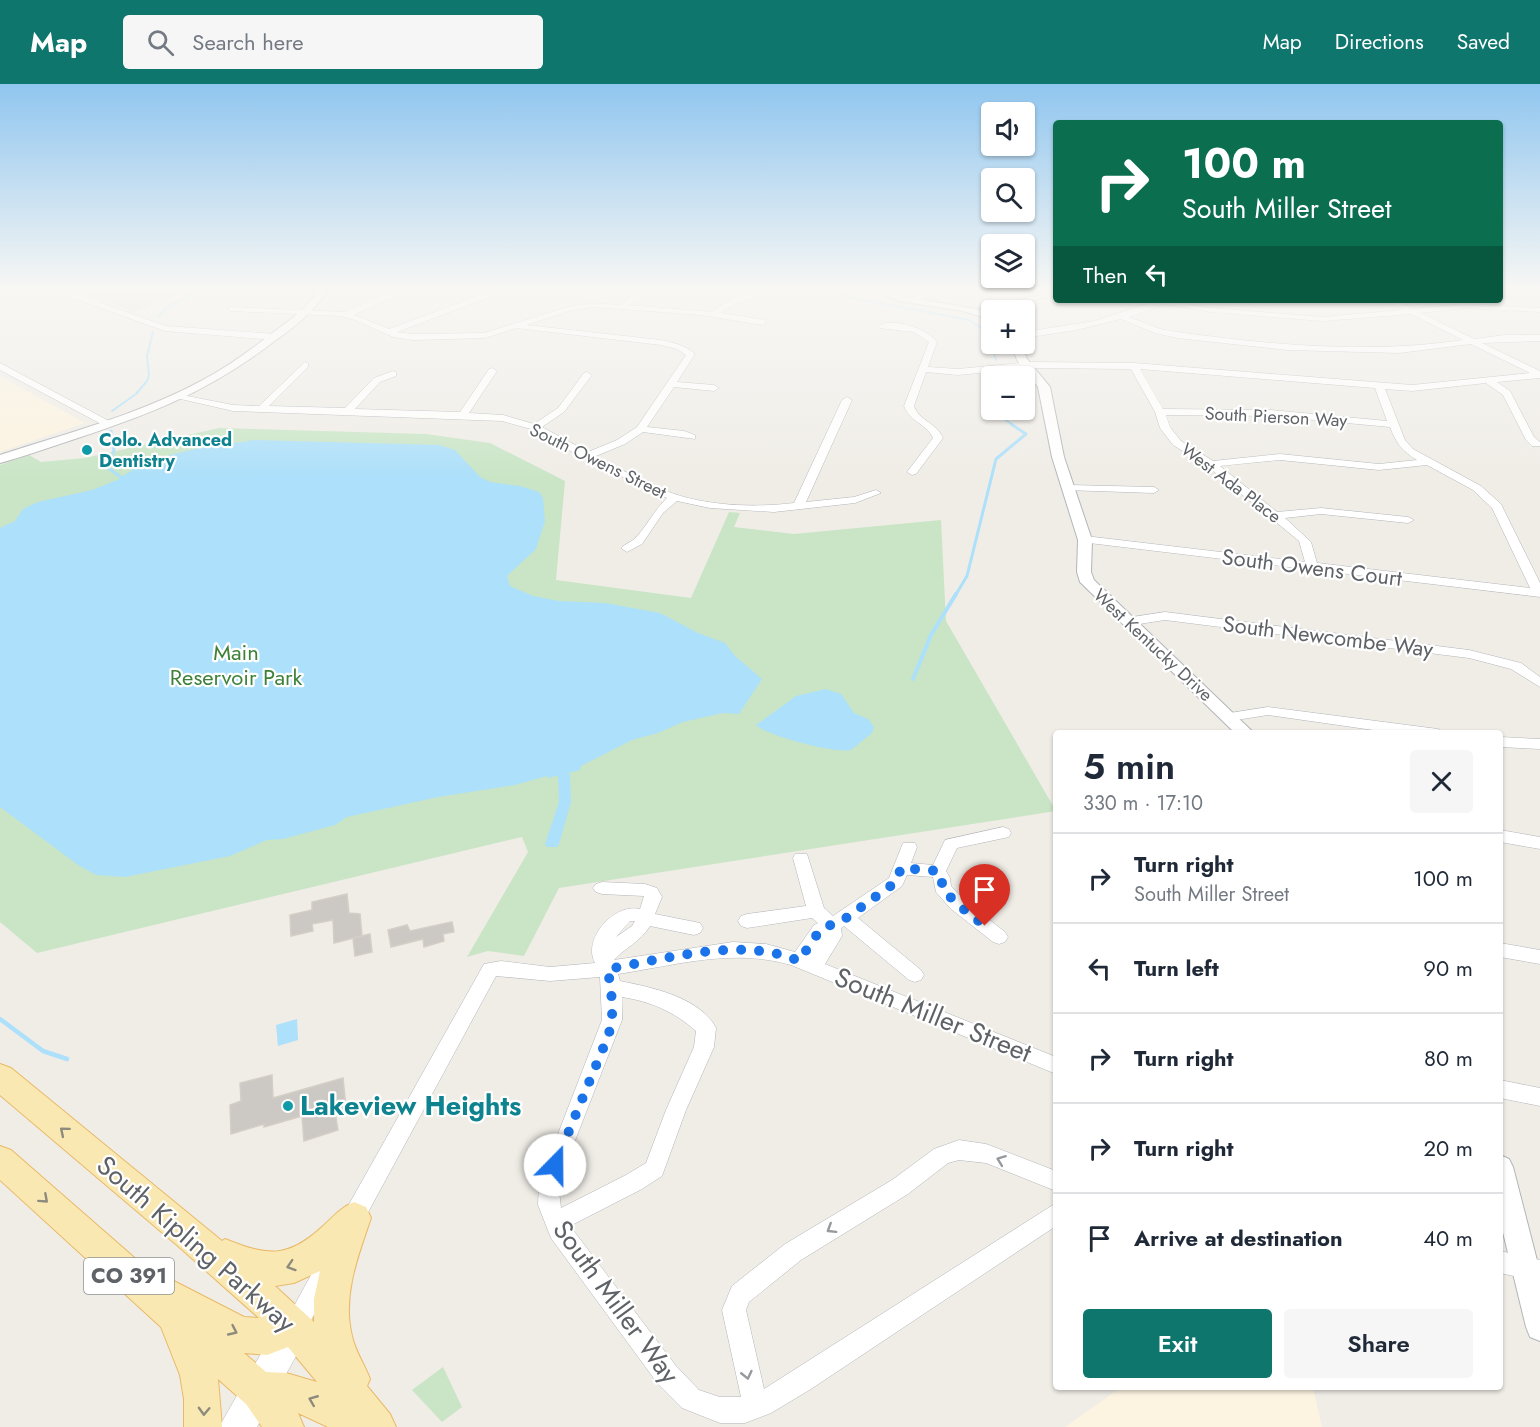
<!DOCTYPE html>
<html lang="en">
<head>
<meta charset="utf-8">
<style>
	:root { --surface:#fff; --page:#f6f6f7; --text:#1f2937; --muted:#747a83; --line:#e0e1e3; --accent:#0f766e }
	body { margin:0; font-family:Jost,sans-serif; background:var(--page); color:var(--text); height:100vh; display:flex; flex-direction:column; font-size:22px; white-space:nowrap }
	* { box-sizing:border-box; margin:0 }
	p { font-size:20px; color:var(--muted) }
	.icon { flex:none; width:33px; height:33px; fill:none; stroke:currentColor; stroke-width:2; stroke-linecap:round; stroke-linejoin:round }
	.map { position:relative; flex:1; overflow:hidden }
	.sheet { position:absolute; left:1053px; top:646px; width:450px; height:660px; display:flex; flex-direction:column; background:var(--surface); border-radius:6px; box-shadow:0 2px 4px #0004 }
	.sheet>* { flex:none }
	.top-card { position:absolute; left:1053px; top:36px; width:450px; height:183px; border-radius:6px; box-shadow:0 2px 4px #0004; background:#0b6e4f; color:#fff; overflow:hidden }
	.tools { position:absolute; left:981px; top:18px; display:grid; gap:12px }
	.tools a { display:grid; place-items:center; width:54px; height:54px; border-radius:6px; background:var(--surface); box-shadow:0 2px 4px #0004; font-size:30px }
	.pin { position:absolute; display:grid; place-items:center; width:51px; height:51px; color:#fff; margin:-62px -26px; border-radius:50% 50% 50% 0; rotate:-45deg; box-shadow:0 0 6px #0007 }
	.pin .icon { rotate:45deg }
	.me { position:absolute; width:66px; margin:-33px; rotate:22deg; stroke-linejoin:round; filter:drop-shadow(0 0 4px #0008) }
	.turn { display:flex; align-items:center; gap:21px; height:126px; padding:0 30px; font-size:27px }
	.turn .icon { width:78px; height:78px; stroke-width:2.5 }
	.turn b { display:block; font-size:42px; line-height:51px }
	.then { display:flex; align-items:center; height:57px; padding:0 30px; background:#0003; gap:12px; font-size:22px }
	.round { display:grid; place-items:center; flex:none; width:63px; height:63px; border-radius:6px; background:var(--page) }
	.headline { display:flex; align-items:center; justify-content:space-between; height:102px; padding:0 30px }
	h1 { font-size:36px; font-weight:600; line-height:45px }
	.cta { display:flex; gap:12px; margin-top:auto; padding:12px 30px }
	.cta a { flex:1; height:69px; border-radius:6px; background:var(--accent); color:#fff; font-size:24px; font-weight:600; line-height:69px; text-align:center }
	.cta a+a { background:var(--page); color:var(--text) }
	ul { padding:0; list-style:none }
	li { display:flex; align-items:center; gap:18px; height:90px; padding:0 30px; border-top:2px solid var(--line) }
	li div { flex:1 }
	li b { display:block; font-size:22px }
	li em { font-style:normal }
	header { display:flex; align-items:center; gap:36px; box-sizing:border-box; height:84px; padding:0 30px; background:var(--accent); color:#fff }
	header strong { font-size:28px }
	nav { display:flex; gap:33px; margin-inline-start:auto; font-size:21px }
	.search { width:420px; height:54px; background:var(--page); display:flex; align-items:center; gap:15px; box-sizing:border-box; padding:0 21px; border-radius:6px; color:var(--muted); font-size:22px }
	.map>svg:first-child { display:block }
</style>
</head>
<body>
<header>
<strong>Map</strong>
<div class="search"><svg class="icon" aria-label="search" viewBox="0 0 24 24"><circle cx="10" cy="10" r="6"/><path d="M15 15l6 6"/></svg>Search here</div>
<nav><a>Map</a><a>Directions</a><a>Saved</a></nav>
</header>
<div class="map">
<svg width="1540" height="1343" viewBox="0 0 1540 1343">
	<rect width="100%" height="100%" fill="#f0ede7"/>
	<g fill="#fcf3e0">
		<polygon points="0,292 38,313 85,339 0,368"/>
		<polygon points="1120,1304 1313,1304 1322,1343 1065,1343"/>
	</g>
	<polygon fill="#e0dcd6" points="69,205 194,205 134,228"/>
	<g fill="#c9e5c6">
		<polygon points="219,344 426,350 490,359 565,397 556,496 691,514 729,428 740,429 734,443 794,450 941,436 946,537 1056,727 559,804 524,872 488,867 467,873 528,768 522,753 37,869 0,838 0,381 29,371 41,378 85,374"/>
		<polygon points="443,1283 462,1323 442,1338 412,1306"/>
	</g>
	<g fill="#ade0fa">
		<polygon points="255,356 439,361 455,366 480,393 490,398 520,402 539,408 543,414 545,437 536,465 507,492 510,502 533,512 559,517 605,519 660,529 698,549 725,559 735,572 762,595 739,630 723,629 683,638 658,649 632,656 581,682 580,686 548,694 547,692 515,701 438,713 347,733 335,741 283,755 267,756 230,772 125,793 96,791 78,781 0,723 0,444 15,437 23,425 38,418 92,406 117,396 146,377 195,365"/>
		<path d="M826,605L841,610L854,629L868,635L874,643L872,649L851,666C836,670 767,652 756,641L796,612Z"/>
		<polygon points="297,935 298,956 278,962 276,941"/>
	</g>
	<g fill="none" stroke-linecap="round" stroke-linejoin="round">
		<g stroke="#ade0fa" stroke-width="2">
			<polyline points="838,205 843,212 969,236 986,247 996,276"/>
			<polyline points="158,233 167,223 204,205"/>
			<polyline points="997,326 998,331 1013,341"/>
			<polyline points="112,327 136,310 147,297 149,291 147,272 153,248"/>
		</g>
		<g stroke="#ade0fa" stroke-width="3">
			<polyline points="110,375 114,366 111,347"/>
			<polyline points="108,384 121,393"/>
			<polyline points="955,512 967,492 996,375 1026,350 1011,340"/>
		</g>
		<polyline stroke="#ade0fa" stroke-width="4" points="913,595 931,551 956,510"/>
		<polyline stroke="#ade0fa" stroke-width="4.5" points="0,935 43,967 67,975"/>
		<polygon fill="#ade0fa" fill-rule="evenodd" points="564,686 570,690 571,718 559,760 557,763 547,763 545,760 559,718 558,690"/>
	</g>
	<g fill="#ccc8c4" stroke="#d4cfc6" stroke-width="1.5">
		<polygon points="347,810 349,829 360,830 362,852 334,859 333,836 312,840 313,847 291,852 290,831 312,826 312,818"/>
		<polygon points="452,838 454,848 443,850 444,857 424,863 423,855 391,863 388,846 407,841 410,847"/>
		<polygon points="370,850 372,868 355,872 353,854"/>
		<polygon points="272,991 273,1014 343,994 346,1024 335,1028 338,1046 304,1057 302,1032 264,1043 264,1040 231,1050 230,1021 241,1017 240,999"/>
	</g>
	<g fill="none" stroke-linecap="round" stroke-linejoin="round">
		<g stroke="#b2b5b9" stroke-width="1">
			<g id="minor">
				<polygon points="48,205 61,205 166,242 275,250 279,253 275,256 165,247"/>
				<path d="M396,205H408L354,231L389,245L483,210L504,208V212L487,214L397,248L413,250L484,249L568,223L593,219L621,221C631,210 644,205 659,205L634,217L629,221L712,228C727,216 748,205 768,205L728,224L721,229L765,236L766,238L762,241L702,231L593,223L569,227L526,241L661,256C674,259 685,261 695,270L677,298L714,301L719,304L714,307L674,303L647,343L684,347L695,351V355L643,348L625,360L596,372C619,384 642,398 666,407C704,422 754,424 794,419L842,316L847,313L852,316L806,418L854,413L876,406L881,409L855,419L774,428L710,424L677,417L663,429L642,460L627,468L621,464C625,460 629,459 633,456C645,446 653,427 667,414L583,374L531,345L502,337L233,327L172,313L177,310L233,321L259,322L305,278L308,279V283L269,322L345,324L374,294L393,287L396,288V292L380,298L355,325L460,328L489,285L492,284L497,287L469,329L503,331L534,340L558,324L584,289L587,288L592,291L564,328L542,343L588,368L617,356L637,343L686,271L677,265L661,261L516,244L485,254L413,256L393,253L355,236L341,232L231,227L227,225L231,223L345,228Z"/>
				<polygon points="923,205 933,205 918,218 912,218 912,214"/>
				<polygon points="1056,207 1056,211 979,230 975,228"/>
				<path d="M1159,216L1211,224L1323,233L1402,226L1385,216H1395L1413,225L1465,220L1540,224V228L1465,224L1421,229L1474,255L1505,251H1540V257L1482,259L1540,287V294L1497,298L1510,307L1534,353L1540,358V362H1532L1526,356L1503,311L1486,299L1412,307L1385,305L1405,356L1413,365L1481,402L1501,420L1540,499V513L1081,458V454L1085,452L1305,478L1299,457L1207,382L1173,361L1160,344L1155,328L1131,285L1032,284L958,291L926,288L914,322C919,337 937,339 943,354L916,390L912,391L907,388L933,354C927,340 910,338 904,322L929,258L914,248L879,244L878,242C893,233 927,244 937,258L928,283L958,285L1032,278L1134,279L1412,301L1530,289L1471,260L1399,269L1288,266L1177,254L1155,249L1121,235L1076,246L1024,254V248L1095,237ZM1165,220L1211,228L1323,237L1411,230L1463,256C1367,270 1272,261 1177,248L1160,245L1129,233ZM1140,285L1375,304L1387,337L1271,326L1163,325ZM1166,331L1271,332L1390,343C1396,359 1402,367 1417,376L1379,380L1280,370L1213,377L1181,357L1170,343ZM1280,376L1379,386L1427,381L1473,406L1492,424L1530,504L1317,479L1311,458L1285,434L1321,430L1408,439L1414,436L1408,433L1321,424L1277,428L1220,382Z"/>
				<polygon points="0,279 109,337 111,339 103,341 0,286"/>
				<polygon points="1069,401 1154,403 1159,406 1154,409 1065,406 1065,402"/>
				<polygon points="1165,528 1469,566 1521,579 1540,593 1540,603 1511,585 1469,574 1165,536 1126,542 1120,538 1126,534"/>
				<polygon points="1268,623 1438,645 1445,650 1401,650 1268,631 1230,637 1223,633 1230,629"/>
				<polygon points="1500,653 1540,655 1540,665 1500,663"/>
				<path d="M1003,743L1009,745L1011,749L1009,753L957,764L946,787L950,794L951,802L963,815L1005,848L1008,853L1005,858L999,860L993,858L951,825L936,808L933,793L907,791L902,802L858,834L921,886L924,891L921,896L915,898L909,896L844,842L841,844L842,852L825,880L1056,973V990L791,881C732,864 677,881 618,890L620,897C650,903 700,913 716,944L714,963L686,1026L662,1092L642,1105L570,1142L676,1282L699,1306L720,1313H741L722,1226L732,1202L785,1160L892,1096L934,1065L959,1056L986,1060L1056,1087V1107L986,1079L959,1076L948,1079L908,1110L801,1176L749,1218L746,1226L764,1305L1056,1119V1142L811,1305L771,1329L745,1339H720L682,1324L658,1300L551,1154L538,1121L539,1099L602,936L600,893L550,897L496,892L359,1145L351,1149L343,1145L340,1138L343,1131L484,880L501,877L550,883L595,879C582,855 614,819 640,825L644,812L602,810L596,808L593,804L596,800L602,798L645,800L657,804L662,813L655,830L700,839L703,844L700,849L694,851L650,842C641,857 625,864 614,876L733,858L766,860L795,868L814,841L818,839L812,834L747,844L741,842L738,837L741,832L747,830L806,822L793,774L795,770H807L824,824L833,832L889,794L903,759H915L917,763L911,779L933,781L945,756ZM630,837H635L632,842L616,853ZM622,913C652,918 673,927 696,947L694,963L666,1026L646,1079L626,1091L561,1124L559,1107L562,1090L622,936Z"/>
				<polygon points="1500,746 1540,753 1540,765 1500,758"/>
				<polygon points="1500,859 1540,866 1540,880 1500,873"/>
				<polygon points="1500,996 1540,1004 1540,1022 1500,1014"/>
				<polygon points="1500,1167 1540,1176 1540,1198 1500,1189"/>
				<polygon points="326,1175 334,1178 337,1186 334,1194 303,1251 295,1255 287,1251 283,1243 287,1235 318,1178"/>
			</g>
		</g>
		<g stroke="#b2b5b9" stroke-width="2">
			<g id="tertiary">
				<path d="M319,205H328C314,229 294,243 272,259C205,310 145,332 66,358C44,365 22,373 0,379V371C67,349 138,331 201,297C224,285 245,270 266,254C285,239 306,227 319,205Z"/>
				<polygon points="870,205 884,205 903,212 981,226 992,229 992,236 963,227 899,217"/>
				<polygon points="1011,260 1021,260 1027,275 1050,303 1064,373 1092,456 1091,488 1094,496 1255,650 1236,650 1080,498 1077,488 1078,456 1052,373 1038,303 1017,276"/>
				<polygon points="1500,1071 1509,1075 1513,1083 1540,1188 1540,1257 1530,1253 1526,1243 1500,1136"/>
			</g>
		</g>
		<g stroke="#b4b7bb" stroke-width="1">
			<polygon id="secondary" points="295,1226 307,1231 312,1243 257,1343 219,1343 283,1231"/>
		</g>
		<g stroke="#e9b967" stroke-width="2">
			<path id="primary" d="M0,980L11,984L222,1157L225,1155C267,1172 287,1175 322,1143C333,1133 340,1124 354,1118L366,1123L371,1134C358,1172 342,1212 352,1252C355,1267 365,1281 370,1295L367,1302L390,1330L396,1343H328L298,1329L304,1343H262L246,1320L218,1295L222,1343H184V1315L180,1291L161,1243L0,1096V1062L11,1066L153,1190L156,1189L168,1194L244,1233L259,1234L178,1162L0,1011ZM320,1187L314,1215V1238L275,1202L294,1199ZM288,1263L317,1298L286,1289L266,1288L244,1269L267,1271Z"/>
		</g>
		<use href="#minor" fill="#fff" fill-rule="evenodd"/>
		<use href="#tertiary" fill="#fff" fill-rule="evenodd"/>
		<use href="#secondary" fill="#fff" fill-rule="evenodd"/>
		<use href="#primary" fill="#fae8b2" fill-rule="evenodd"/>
	</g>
	<defs><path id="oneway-chevron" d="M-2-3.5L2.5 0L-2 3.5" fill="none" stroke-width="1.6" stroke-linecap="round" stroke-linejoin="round" transform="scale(1.5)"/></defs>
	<g stroke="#8e8b7e">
		<use href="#oneway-chevron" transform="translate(64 1047) rotate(-140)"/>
		<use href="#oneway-chevron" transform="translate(44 1115) rotate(42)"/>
		<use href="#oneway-chevron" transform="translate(291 1182) rotate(162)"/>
		<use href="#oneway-chevron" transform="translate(233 1247) rotate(25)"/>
		<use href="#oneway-chevron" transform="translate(313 1316) rotate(-158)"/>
		<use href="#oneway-chevron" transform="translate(204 1327) rotate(92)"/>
	</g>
	<g stroke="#979a9c">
		<use href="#oneway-chevron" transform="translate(1001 1076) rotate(-159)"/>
		<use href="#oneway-chevron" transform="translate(831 1145) rotate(148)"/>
		<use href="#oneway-chevron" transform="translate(747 1291) rotate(77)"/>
	</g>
	<linearGradient id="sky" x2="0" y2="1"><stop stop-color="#90c6ef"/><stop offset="0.52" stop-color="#f8f7f4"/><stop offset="1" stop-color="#f8f7f4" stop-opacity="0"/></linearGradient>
	<rect width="1540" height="393" fill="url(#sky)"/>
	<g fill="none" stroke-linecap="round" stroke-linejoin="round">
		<path stroke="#1a73e8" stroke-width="10" stroke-dasharray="0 18" d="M555,1081L609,950L613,924L608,885C667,875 741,852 799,877L820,846L846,834L896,798L901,784L938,787L942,794V804L957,820L985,842"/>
	</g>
	<g fill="#0f9aa8" stroke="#fff" stroke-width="2">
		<circle cx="87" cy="366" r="6"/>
		<circle cx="288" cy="1022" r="6"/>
	</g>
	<g text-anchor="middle" stroke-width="4.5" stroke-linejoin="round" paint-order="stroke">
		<g font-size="18" fill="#5f6367" stroke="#fff">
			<text transform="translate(1276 333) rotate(3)" y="6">South Pierson Way</text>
			<text transform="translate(598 377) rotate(26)" y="6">South Owens Street</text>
			<text transform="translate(1231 399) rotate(37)" y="6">West Ada Place</text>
			<text transform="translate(1153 561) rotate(43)" y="6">West Kentucky Drive</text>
		</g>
		<g font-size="18" font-weight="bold" fill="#0d838f" stroke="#fff" text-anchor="start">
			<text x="99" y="362">Colo. Advanced<tspan x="99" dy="21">Dentistry</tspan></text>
		</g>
		<rect fill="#fff" stroke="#8f9295" stroke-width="1.5" x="84" y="1174" width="90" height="36" rx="4.5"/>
		<g font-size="21" font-weight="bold" fill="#5f6367">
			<text x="129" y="1199">CO 391</text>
		</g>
		<g font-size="22" fill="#5f6367" stroke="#fff">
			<text transform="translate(1312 483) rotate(7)" y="8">South Owens Court</text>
			<text transform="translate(1328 552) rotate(7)" y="8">South Newcombe Way</text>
		</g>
		<g font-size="22" fill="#3e823a" stroke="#fff">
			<text x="236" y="576">Main<tspan x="236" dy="25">Reservoir Park</tspan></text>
		</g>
		<g font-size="27" fill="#5f6367" stroke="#fff">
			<text transform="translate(933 931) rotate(22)" y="9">South Miller Street</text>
			<text transform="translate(196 1160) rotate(41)" y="9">South Kipling Parkway</text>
			<text transform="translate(616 1218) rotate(54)" y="9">South Miller Way</text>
		</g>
		<g font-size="27" font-weight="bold" fill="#0d838f" stroke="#fff" text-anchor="start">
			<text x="300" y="1031">Lakeview Heights</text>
		</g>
	</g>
</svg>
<div class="tools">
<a><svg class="icon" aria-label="sound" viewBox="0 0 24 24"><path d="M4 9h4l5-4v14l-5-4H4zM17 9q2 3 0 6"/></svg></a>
<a><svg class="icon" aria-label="search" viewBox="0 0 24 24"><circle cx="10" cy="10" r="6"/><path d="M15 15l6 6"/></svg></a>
<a><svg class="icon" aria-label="layers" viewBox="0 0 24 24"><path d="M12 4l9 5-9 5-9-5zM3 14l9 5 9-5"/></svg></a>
<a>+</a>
<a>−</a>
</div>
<div class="pin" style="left:985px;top:842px;background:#d93025"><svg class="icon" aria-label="arrive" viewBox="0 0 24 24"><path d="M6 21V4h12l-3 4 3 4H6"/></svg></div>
<svg class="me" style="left:555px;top:1081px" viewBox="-20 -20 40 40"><circle r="19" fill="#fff"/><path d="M0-13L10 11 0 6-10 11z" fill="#1a73e8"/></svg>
<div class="top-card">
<div class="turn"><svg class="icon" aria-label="right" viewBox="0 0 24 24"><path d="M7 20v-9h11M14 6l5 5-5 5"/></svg><div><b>100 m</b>South Miller Street</div></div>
<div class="then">Then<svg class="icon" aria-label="left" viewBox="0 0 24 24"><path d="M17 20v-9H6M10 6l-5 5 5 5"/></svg></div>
</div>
<section class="sheet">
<div class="headline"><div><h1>5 min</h1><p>330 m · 17:10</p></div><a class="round"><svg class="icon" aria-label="close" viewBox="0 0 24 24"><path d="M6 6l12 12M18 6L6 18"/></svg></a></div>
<ul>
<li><svg class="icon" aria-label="right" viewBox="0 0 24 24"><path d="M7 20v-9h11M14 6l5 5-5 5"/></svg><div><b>Turn right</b><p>South Miller Street</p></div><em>100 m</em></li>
<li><svg class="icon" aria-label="left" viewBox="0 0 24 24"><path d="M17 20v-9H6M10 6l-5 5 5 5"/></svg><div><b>Turn left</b></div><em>90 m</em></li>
<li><svg class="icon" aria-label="right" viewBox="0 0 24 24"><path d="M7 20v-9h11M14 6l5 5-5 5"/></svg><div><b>Turn right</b></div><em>80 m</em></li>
<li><svg class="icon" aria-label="right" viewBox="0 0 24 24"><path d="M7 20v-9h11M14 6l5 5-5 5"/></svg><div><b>Turn right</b></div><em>20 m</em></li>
<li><svg class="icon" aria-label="arrive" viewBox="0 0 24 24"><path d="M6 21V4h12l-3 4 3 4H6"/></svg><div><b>Arrive at destination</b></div><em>40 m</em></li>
</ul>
<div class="cta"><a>Exit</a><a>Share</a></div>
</section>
</div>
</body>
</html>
